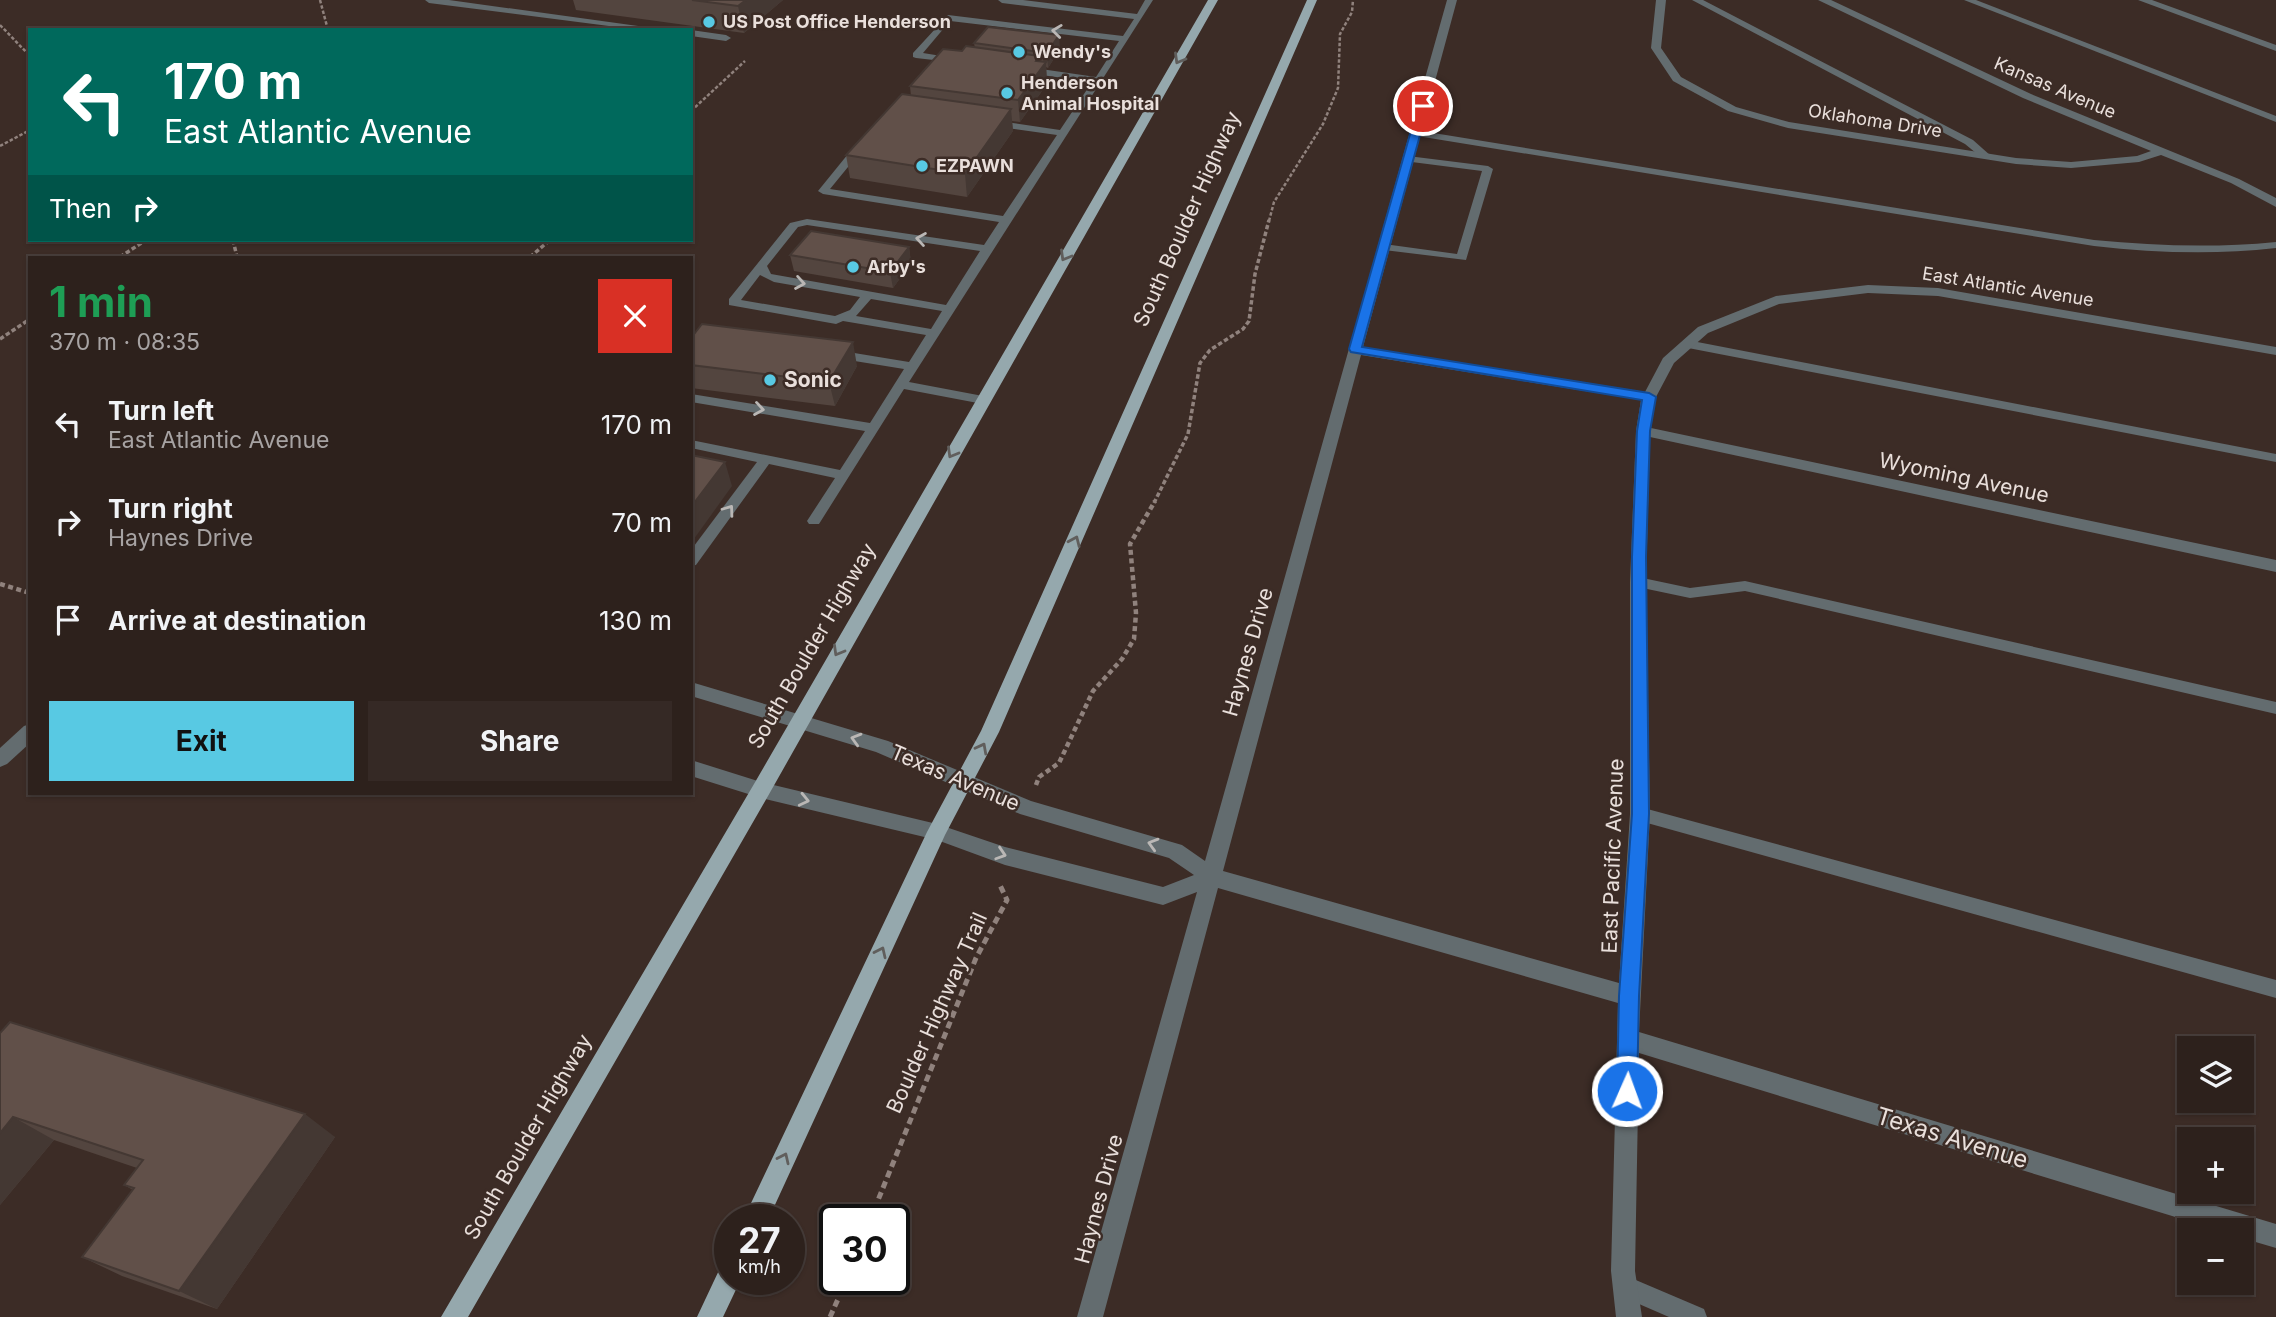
<!DOCTYPE html>
<html lang="en">
<head>
<meta charset="utf-8">
<style>
	:root { --surface:#2d211c; --page:#352925; --text:#f1f3f6; --muted:#a7a3a3; --line:#483e3b; --accent:#58c9e3 }
	body { margin:0; font-family:Inter,sans-serif; background:var(--page); color:var(--text); height:100vh; display:flex; flex-direction:column; font-size:26px; white-space:nowrap }
	* { box-sizing:border-box; margin:0 }
	p { font-size:23px; color:var(--muted) }
	.icon { flex:none; width:38px; height:38px; fill:none; stroke:currentColor; stroke-width:2; stroke-linecap:round; stroke-linejoin:round }
	.map { position:relative; flex:1; overflow:hidden }
	.sheet { position:absolute; left:28px; top:256px; width:665px; height:539px; display:flex; flex-direction:column; background:var(--surface); border-radius:0px; box-shadow:0 2px 5px #0004,0 0 0 2px var(--line) }
	.sheet>* { flex:none }
	.guide { position:absolute; left:28px; top:28px; width:665px; height:214px; border-radius:0px; box-shadow:0 2px 5px #0004,0 0 0 2px var(--line); background:#00695c; color:#fff; overflow:hidden }
	.fabs { position:absolute; left:2177px; top:1036px; display:grid; gap:14px }
	.fabs a { display:grid; place-items:center; width:77px; height:77px; border-radius:0px; background:var(--surface); box-shadow:0 2px 5px #0004,0 0 0 2px var(--line); font-size:35px }
	.speed { position:absolute; left:714px; top:1204px; display:flex; gap:14px; font-size:35px; font-weight:700; text-align:center }
	.speed>* { display:grid; place-content:center; width:91px; height:91px; border-radius:50%; background:var(--surface); box-shadow:0 2px 5px #0004,0 0 0 2px var(--line); line-height:1 }
	.speed small { font-size:18px; font-weight:400 }
	.speed .limit { border:4px solid #111; border-radius:10px; background:#fff; color:#111 }
	.pin { position:absolute; display:grid; place-items:center; width:60px; height:60px; color:#fff; margin:-30px; border:4px solid #fff; border-radius:50%; box-shadow:0 2px 7px #0007 }
	.me { position:absolute; width:77px; margin:-38px; rotate:2deg; stroke-linejoin:round; filter:drop-shadow(0 0 5px #0008) }
	.turn { display:flex; align-items:center; gap:24px; height:147px; padding:0 21px; font-size:32px }
	.turn .icon { width:91px; height:91px; stroke-width:2.5 }
	.turn b { display:block; font-size:49px; line-height:60px }
	.then { display:flex; align-items:center; height:66px; padding:0 21px; background:#0003; gap:14px; font-size:26px }
	.round { display:grid; place-items:center; flex:none; width:74px; height:74px; border-radius:0px; background:var(--page) }
	.headline { display:flex; align-items:center; justify-content:space-between; height:119px; padding:0 21px }
	h1 { font-size:42px; font-weight:700; line-height:52px; color:#1e9e55 }
	.primary-button { display:flex; gap:14px; margin-top:auto; padding:14px 21px }
	.primary-button a { flex:1; height:80px; border-radius:0px; background:var(--accent); color:#111; font-size:28px; font-weight:700; line-height:80px; text-align:center }
	.primary-button a+a { background:var(--page); color:var(--text) }
	ul { padding:0; list-style:none }
	li { display:flex; align-items:center; gap:21px; height:98px; padding:0 21px }
	li div { flex:1 }
	li b { display:block; font-size:26px }
	li em { font-style:normal }
	.map>svg:first-child { display:block }
</style>
</head>
<body>
<div class="map">
<svg width="2276" height="1317" viewBox="0 0 2276 1317">
	<rect width="100%" height="100%" fill="#3c2c26"/>
	<g fill="none" stroke-linecap="round" stroke-linejoin="round">
		<g stroke="#90827d" stroke-width="2.5" stroke-dasharray="3.5 2" stroke-linecap="butt">
			<polyline points="320,0 328,30"/>
			<polyline points="0,25 30,56"/>
			<polyline points="691,111 745,61"/>
			<polyline points="0,146 30,130"/>
			<polyline points="1269,221 1274,202 1323,124 1338,88 1340,34 1352,12 1353,0"/>
		</g>
		<g stroke="#90827d" stroke-width="3.5" stroke-dasharray="4.5 2.5" stroke-linecap="butt">
			<polyline points="233,240 237,257"/>
			<polyline points="120,257 146,240"/>
			<polyline points="530,257 550,240"/>
			<polyline points="0,339 30,319"/>
			<polyline points="1154,503 1188,434 1200,363 1210,350 1243,329 1249,321 1255,274 1269,220"/>
		</g>
		<g stroke="#90827d" stroke-width="4.5" stroke-dasharray="5 3.5" stroke-linecap="butt">
			<polyline points="0,584 30,593"/>
			<polyline points="1036,785 1039,777 1059,763 1093,691 1122,659 1134,639 1136,613 1130,544 1155,501"/>
		</g>
		<g stroke="#90827d" stroke-width="5" stroke-dasharray="7 4.5" stroke-linecap="butt">
			<polyline points="870,1220 976,958 1007,900 999,883"/>
			<polyline points="830,1317 847,1279"/>
		</g>
		<g fill="#636c6f" fill-rule="evenodd">
			<polygon points="425,0 449,0 667,30 640,30 429,3"/>
			<path d="M998,0H1023L1137,14L1145,0H1153L909,382L983,396L989,400L983,404L904,389L819,524H809L807,521L835,478L769,464L696,565L691,566V550L757,462L691,448V440L840,470L865,431L691,402V394L870,423L904,369L836,358L830,354L836,350L909,362L926,335L843,321L836,324L729,305V299L790,223L807,219L984,245L999,222L823,194L818,191L857,143L861,142L866,145L830,189L1003,216L1057,135L992,126L987,123L992,120L1060,130L1092,82L1027,73L1022,70L1027,67L1096,77L1119,41L950,21L923,53L960,59V63L916,58L913,57V53L948,15L1123,36L1134,19L1002,3ZM807,225L980,251L946,305L771,274L767,266L798,227ZM760,275L774,282L860,297L850,310L835,316L741,300ZM871,299L942,311L931,329L856,316Z"/>
			<polygon points="1692,0 1703,0 1973,140 1991,156 1982,158 1965,144"/>
			<polygon points="1964,0 1976,0 2276,116 2276,122"/>
			<polygon points="691,30 726,35 731,38 726,41 691,36"/>
			<path d="M1415,130L2094,240C2156,246 2215,248 2276,242V248C2215,255 2156,253 2094,246L1411,135L1410,133Z"/>
			<polygon points="1408,156 1488,166 1493,169 1466,260 1384,250 1378,247 1384,244 1457,254 1482,171 1404,161 1404,157"/>
			<polygon points="1687,340 2276,454 2276,462 1683,347 1683,341"/>
			<polygon points="1638,577 1690,588 1745,581 2276,702 2276,714 1745,591 1690,598 1633,586 1631,582"/>
			<polygon points="1640,807 2276,980 2276,998 1640,821 1634,819 1631,814 1634,809"/>
			<polygon points="1624,1275 1704,1309 1707,1317 1669,1317 1616,1294 1613,1286 1616,1278"/>
		</g>
		<g fill="#636c6f" fill-rule="evenodd">
			<path d="M1447,0H1457L1363,347L1645,392L1663,358L1698,327L1776,296L1868,285L1938,288L2276,347V355L1938,296L1868,293L1779,304L1708,333L1674,363L1656,397L1651,428L2276,560V572L1650,437L1646,582L1650,814L1639,1032L2276,1224V1248L2242,1238V1230H2218L1639,1053L1635,1271L1642,1317H1616L1611,1271L1618,1003L1218,888L1103,1317H1077L1197,892L1163,905L1005,865L937,840L761,798L691,776V760L761,782L937,824L1005,847L1163,887L1194,875L1169,858L1020,814L876,752L691,696V682L888,741L1031,801L1182,845L1205,861ZM1361,355L1641,400L1636,431L1630,582V814L1619,983L1223,871Z"/>
			<polygon points="1656,0 1666,0 1661,48 1681,77 1736,107 1789,122 2016,158 2071,162 2137,156 2151,151 2023,98 1818,0 1831,0 2031,94 2239,179 2276,198 2276,207 2231,183 2161,155 2139,162 2071,168 2016,164 1788,128 1728,111 1673,81 1651,48"/>
			<polygon points="2138,0 2152,0 2276,45 2276,51"/>
			<polygon points="30,724 30,743 7,764 0,767 0,748 24,726"/>
		</g>
		<g fill="#95a8ad" fill-rule="evenodd">
			<polygon points="1208,0 1218,0 768,796 468,1317 441,1317 754,784"/>
			<polygon points="1307,0 1317,0 999,732 945,835 768,1220 743,1220 927,832 981,731"/>
			<polygon points="730,1263 730,1279 741,1279 723,1317 697,1317 721,1266"/>
		</g>
	</g>
	<g fill="#53453f">
		<polygon points="573,0 783,0 744,33 576,10"/>
		<polygon points="974,43 1060,49 1048,68 1046,67 1047,84 1020,122 1012,121 1013,131 967,197 850,178 846,155 911,96 910,86 962,51 975,48"/>
		<polygon points="909,247 911,263 893,288 794,271 790,255"/>
		<polygon points="691,338 857,366 835,406 691,388"/>
		<polygon points="0,1033 335,1137 217,1309 122,1276 82,1257 133,1190 124,1185 137,1168 54,1140 0,1205"/>
	</g>
	<g fill="#443833">
		<polygon points="746,0 783,0 744,33 738,6"/>
		<polygon points="1059,35 1060,49 1048,68 1047,53"/>
		<polygon points="1039,56 1040,70 1046,62 1047,84 1020,122 1018,100 1036,61"/>
		<polygon points="1011,109 1013,131 967,197 965,174"/>
		<polygon points="909,247 911,263 893,288 890,272"/>
		<polygon points="853,342 857,366 835,406 829,382"/>
		<polygon points="725,462 732,486 691,543 691,507"/>
		<polygon points="305,1114 335,1137 217,1309 179,1291"/>
		<polygon points="13,1117 54,1140 0,1205 0,1133"/>
	</g>
	<g fill="#615049" stroke="#443833" stroke-width="2">
		<polygon points="692,0 746,0 738,6"/>
		<polygon points="988,27 1059,35 1047,53 974,43"/>
		<polygon points="966,46 1039,56 1036,61 1046,62 1018,100 910,86 943,49 962,51"/>
		<polygon points="902,94 1011,109 965,174 846,155"/>
		<polygon points="811,231 909,247 890,272 790,255"/>
		<polygon points="702,324 853,342 829,382 691,365 691,338"/>
		<polygon points="691,455 725,462 691,507"/>
		<polygon points="10,1022 305,1114 179,1291 82,1257 134,1188 124,1185 143,1160 13,1117 0,1133 0,1033"/>
	</g>
	<defs><path id="oneway-chevron" d="M-2-3.5L2.5 0L-2 3.5" fill="none" stroke-width="1.6" stroke-linecap="round" stroke-linejoin="round" transform="scale(1.75)"/></defs>
	<g stroke="#bab7b5">
		<use href="#oneway-chevron" transform="translate(1057 31) rotate(-173)"/>
		<use href="#oneway-chevron" transform="translate(921 239) rotate(-171)"/>
		<use href="#oneway-chevron" transform="translate(800 283) rotate(10)"/>
		<use href="#oneway-chevron" transform="translate(759 409) rotate(9)"/>
		<use href="#oneway-chevron" transform="translate(729 510) rotate(-54)"/>
		<use href="#oneway-chevron" transform="translate(856 739) rotate(-164)"/>
		<use href="#oneway-chevron" transform="translate(804 800) rotate(13)"/>
		<use href="#oneway-chevron" transform="translate(1153 844) rotate(-164)"/>
		<use href="#oneway-chevron" transform="translate(1001 854) rotate(18)"/>
	</g>
	<g stroke="#605e5c">
		<use href="#oneway-chevron" transform="translate(1179 59) rotate(120)"/>
		<use href="#oneway-chevron" transform="translate(1065 256) rotate(120)"/>
		<use href="#oneway-chevron" transform="translate(952 453) rotate(120)"/>
		<use href="#oneway-chevron" transform="translate(1075 541) rotate(-66)"/>
		<use href="#oneway-chevron" transform="translate(838 651) rotate(120)"/>
		<use href="#oneway-chevron" transform="translate(982 748) rotate(-62)"/>
		<use href="#oneway-chevron" transform="translate(881 952) rotate(-65)"/>
		<use href="#oneway-chevron" transform="translate(784 1158) rotate(-65)"/>
	</g>
	<polygon fill="#1a73e8" stroke="#114b97" stroke-width="2" points="1423,103 1428,106 1362,347 1649,393 1656,397 1650,431 1646,557 1649,814 1639,996 1637,1091 1634,1098 1627,1101 1620,1098 1617,1091 1619,996 1632,814 1632,557 1637,431 1642,400 1351,352 1349,349 1418,106"/>
	<g fill="#58c9e3" stroke="#3c2c26" stroke-width="2.5">
		<circle cx="709" cy="22" r="7"/>
		<circle cx="1019" cy="52" r="7"/>
		<circle cx="1007" cy="93" r="7"/>
		<circle cx="922" cy="166" r="7"/>
		<circle cx="853" cy="267" r="7"/>
		<circle cx="770" cy="380" r="7"/>
	</g>
	<g text-anchor="middle" stroke-width="5" stroke-linejoin="round" paint-order="stroke">
		<g font-size="18" font-weight="bold" fill="#e9dfdb" stroke="#3c2c26" text-anchor="start">
			<text x="723" y="28">US Post Office Henderson</text>
			<text x="1033" y="58">Wendy's</text>
			<text x="1021" y="89">Henderson<tspan x="1021" dy="21">Animal Hospital</tspan></text>
			<text x="936" y="172">EZPAWN</text>
			<text x="867" y="273">Arby's</text>
		</g>
		<g font-size="18" fill="#e9dfdb" stroke="#3c2c26">
			<text transform="translate(2055 88) rotate(23)" y="6">Kansas Avenue</text>
			<text transform="translate(1875 121) rotate(9)" y="6">Oklahoma Drive</text>
			<text transform="translate(2008 287) rotate(9)" y="6">East Atlantic Avenue</text>
		</g>
		<g font-size="21" fill="#e9dfdb" stroke="#3c2c26">
			<text transform="translate(1187 219) rotate(-66)" y="7">South Boulder Highway</text>
			<text transform="translate(1964 478) rotate(12)" y="7">Wyoming Avenue</text>
			<text transform="translate(812 646) rotate(-60)" y="7">South Boulder Highway</text>
			<text transform="translate(1248 652) rotate(-74)" y="7">Haynes Drive</text>
			<text transform="translate(955 778) rotate(23)" y="7">Texas Avenue</text>
			<text transform="translate(1613 856) rotate(-88)" y="7">East Pacific Avenue</text>
			<text transform="translate(937 1013) rotate(-66)" y="7">Boulder Highway Trail</text>
			<text transform="translate(528 1137) rotate(-60)" y="7">South Boulder Highway</text>
			<text transform="translate(1099 1199) rotate(-75)" y="7">Haynes Drive</text>
		</g>
		<g font-size="21" font-weight="bold" fill="#e9dfdb" stroke="#3c2c26" text-anchor="start">
			<text x="784" y="387">Sonic</text>
		</g>
		<g font-size="24" fill="#e9dfdb" stroke="#3c2c26">
			<text transform="translate(1952 1138) rotate(17)" y="8">Texas Avenue</text>
		</g>
	</g>
</svg>
<div class="fabs">
<a><svg class="icon" aria-label="layers" viewBox="0 0 24 24"><path d="M12 4l9 5-9 5-9-5zM3 14l9 5 9-5"/></svg></a>
<a>+</a>
<a>−</a>
</div>
<div class="speed"><div>27<small>km/h</small></div><div class="limit">30</div></div>
<div class="pin" style="left:1423px;top:106px;background:#d93025"><svg class="icon" aria-label="arrive" viewBox="0 0 24 24"><path d="M6 21V4h12l-3 4 3 4H6"/></svg></div>
<svg class="me" style="left:1627px;top:1091px" viewBox="-20 -20 40 40"><circle r="17" fill="#1a73e8" stroke="#fff" stroke-width="3"/><path d="M0-11L8 9 0 5-8 9z" fill="#fff"/></svg>
<div class="guide">
<div class="turn"><svg class="icon" aria-label="left" viewBox="0 0 24 24"><path d="M17 20v-9H6M10 6l-5 5 5 5"/></svg><div><b>170 m</b>East Atlantic Avenue</div></div>
<div class="then">Then<svg class="icon" aria-label="right" viewBox="0 0 24 24"><path d="M7 20v-9h11M14 6l5 5-5 5"/></svg></div>
</div>
<section class="sheet">
<div class="headline"><div><h1>1 min</h1><p>370 m · 08:35</p></div><a class="round" style="background:#d93025;color:#fff"><svg class="icon" aria-label="close" viewBox="0 0 24 24"><path d="M6 6l12 12M18 6L6 18"/></svg></a></div>
<ul>
<li><svg class="icon" aria-label="left" viewBox="0 0 24 24"><path d="M17 20v-9H6M10 6l-5 5 5 5"/></svg><div><b>Turn left</b><p>East Atlantic Avenue</p></div><em>170 m</em></li>
<li><svg class="icon" aria-label="right" viewBox="0 0 24 24"><path d="M7 20v-9h11M14 6l5 5-5 5"/></svg><div><b>Turn right</b><p>Haynes Drive</p></div><em>70 m</em></li>
<li><svg class="icon" aria-label="arrive" viewBox="0 0 24 24"><path d="M6 21V4h12l-3 4 3 4H6"/></svg><div><b>Arrive at destination</b></div><em>130 m</em></li>
</ul>
<div class="primary-button"><a>Exit</a><a>Share</a></div>
</section>
</div>
</body>
</html>
